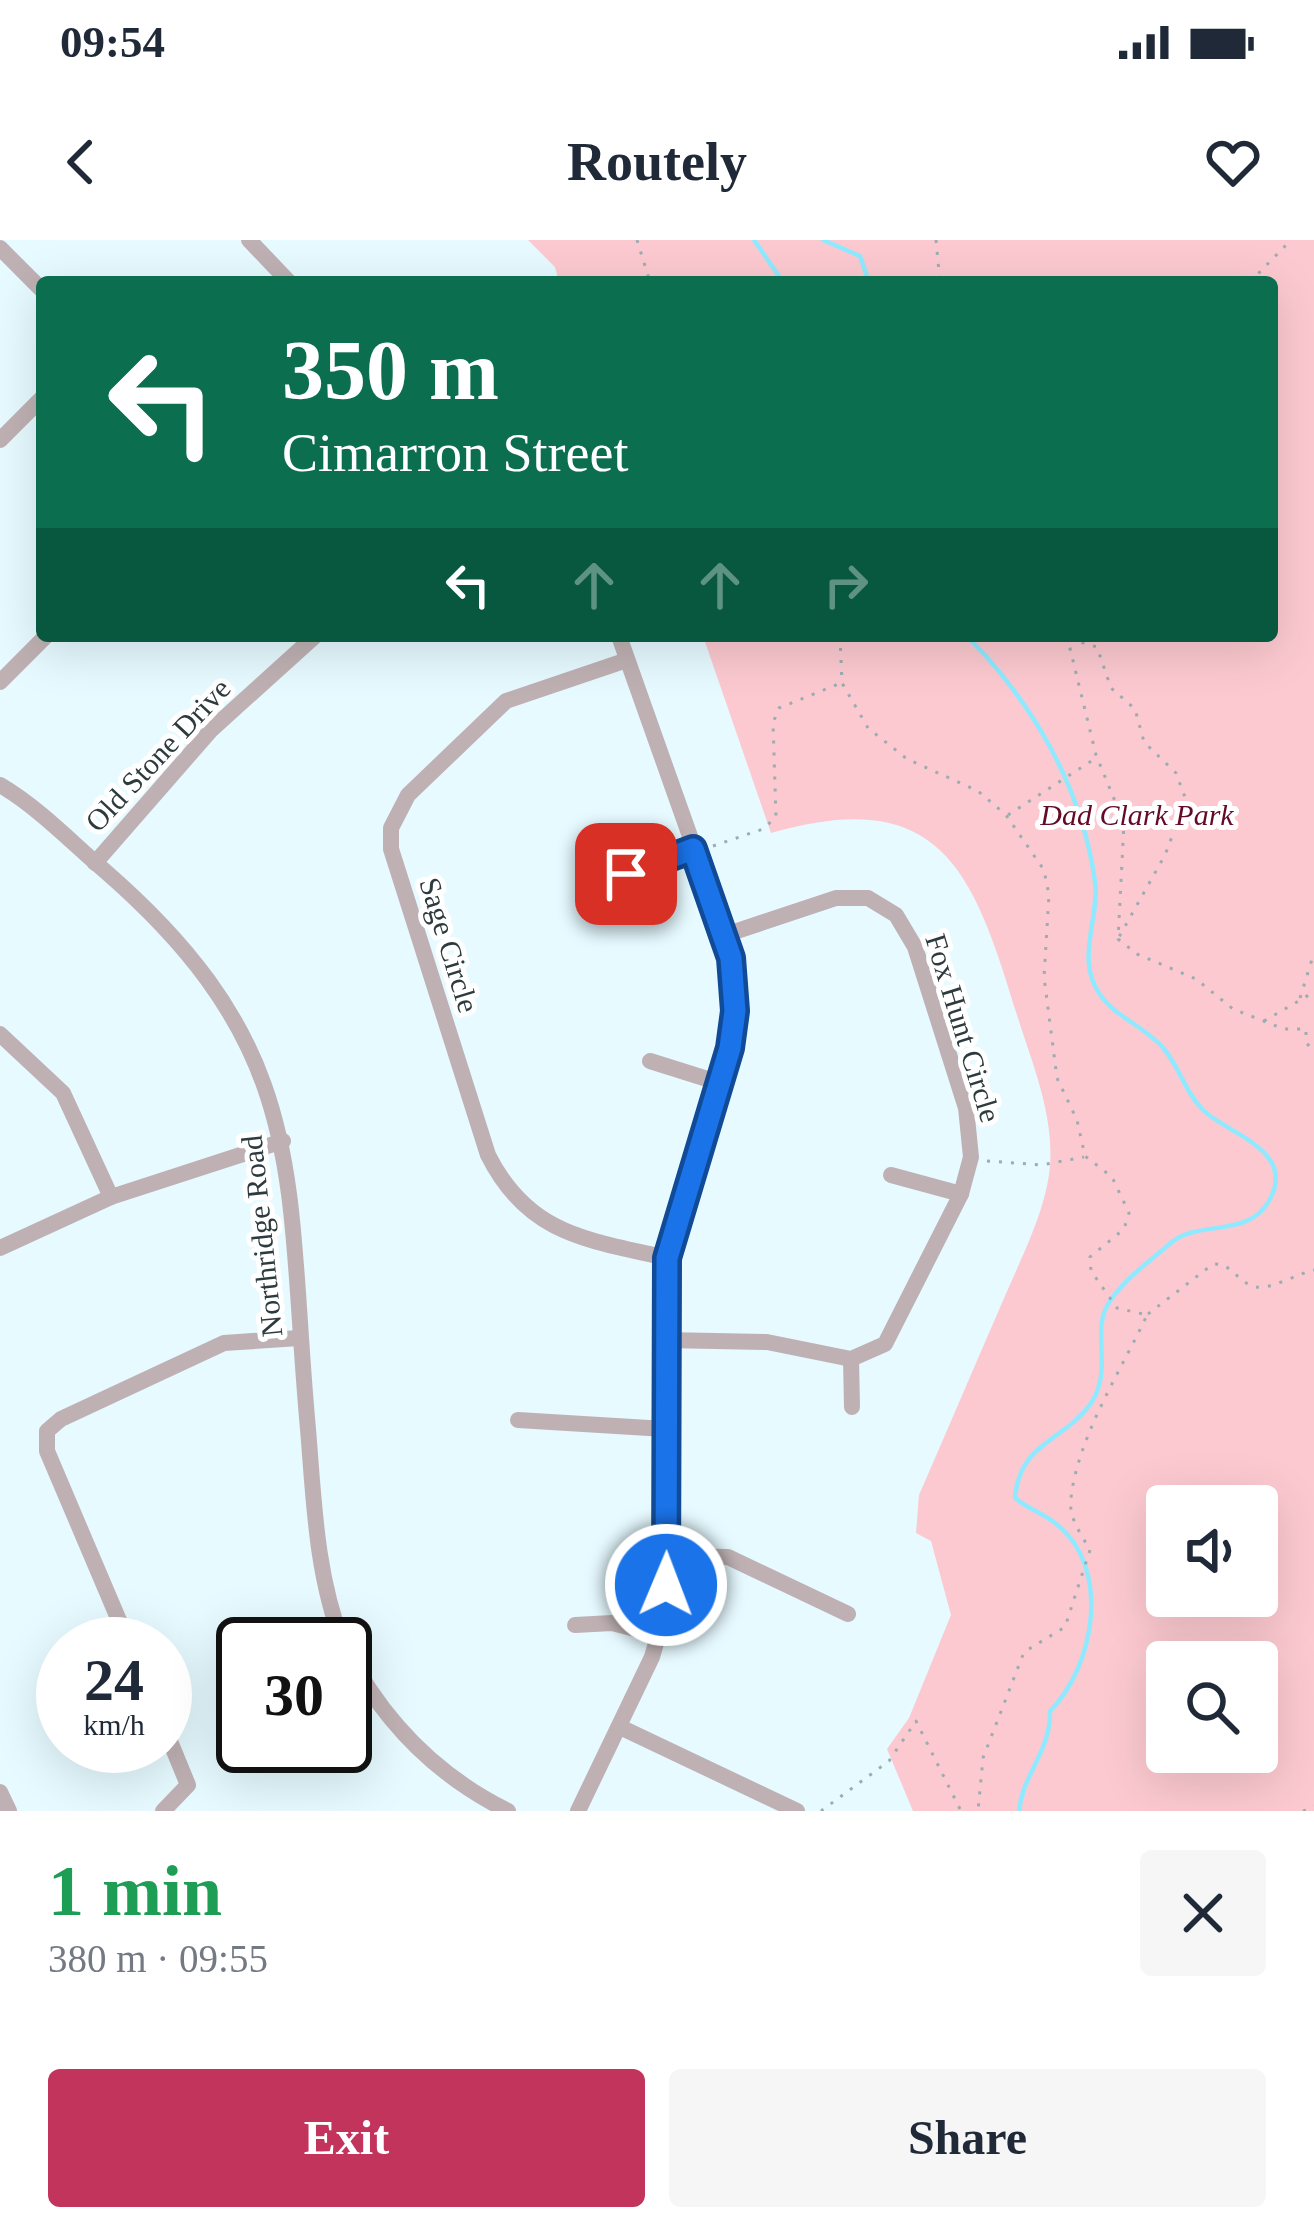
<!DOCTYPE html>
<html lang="en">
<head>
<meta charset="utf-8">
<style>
	:root { --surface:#fff; --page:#f6f6f7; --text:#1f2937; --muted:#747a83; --accent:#c3345d }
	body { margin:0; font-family:"Times New Roman",serif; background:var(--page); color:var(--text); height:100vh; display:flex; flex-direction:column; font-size:45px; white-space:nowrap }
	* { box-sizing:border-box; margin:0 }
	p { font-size:39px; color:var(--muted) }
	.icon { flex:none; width:66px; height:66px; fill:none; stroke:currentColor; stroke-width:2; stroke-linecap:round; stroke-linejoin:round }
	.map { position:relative; height:1571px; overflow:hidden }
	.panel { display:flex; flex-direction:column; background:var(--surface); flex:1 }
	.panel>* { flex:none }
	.top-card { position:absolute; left:36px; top:36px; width:1242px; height:366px; border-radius:12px; box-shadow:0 12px 48px #0002; background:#0b6e4f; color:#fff; overflow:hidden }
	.fabs { position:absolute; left:1146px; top:1245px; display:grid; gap:24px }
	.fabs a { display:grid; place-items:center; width:132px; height:132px; border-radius:12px; background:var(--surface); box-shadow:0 12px 48px #0002; font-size:60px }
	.speed { position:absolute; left:36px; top:1377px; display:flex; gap:24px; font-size:60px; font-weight:700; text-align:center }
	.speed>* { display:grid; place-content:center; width:156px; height:156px; border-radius:50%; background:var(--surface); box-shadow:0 12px 48px #0002; line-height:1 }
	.speed small { font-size:30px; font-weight:400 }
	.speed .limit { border:6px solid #111; border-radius:18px; background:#fff; color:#111 }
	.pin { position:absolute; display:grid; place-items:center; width:102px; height:102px; color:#fff; margin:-51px; border-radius:24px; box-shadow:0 6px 18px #0006 }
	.me { position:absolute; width:132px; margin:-66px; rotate:1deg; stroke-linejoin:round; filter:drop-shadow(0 0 9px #0008) }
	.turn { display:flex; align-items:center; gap:42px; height:252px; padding:0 48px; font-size:54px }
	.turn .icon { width:156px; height:156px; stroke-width:2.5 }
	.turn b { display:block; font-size:84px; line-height:102px }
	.lanes { display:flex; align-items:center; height:114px; padding:0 48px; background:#0003; justify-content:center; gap:60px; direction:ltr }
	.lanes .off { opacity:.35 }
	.round { display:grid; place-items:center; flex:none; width:126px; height:126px; border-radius:12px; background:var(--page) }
	.overview { display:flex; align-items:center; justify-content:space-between; height:204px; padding:0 48px }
	h1 { font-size:72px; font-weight:700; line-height:90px; color:#1e9e55 }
	.action { display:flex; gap:24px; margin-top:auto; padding:24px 48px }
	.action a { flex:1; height:138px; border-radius:12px; background:var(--accent); color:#fff; font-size:48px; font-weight:700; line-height:138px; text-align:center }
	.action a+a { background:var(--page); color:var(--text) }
	.status { display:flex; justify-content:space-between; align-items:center; height:84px; padding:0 60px; background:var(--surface); direction:ltr }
	.status svg { height:33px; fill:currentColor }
	header { display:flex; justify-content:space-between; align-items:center; height:156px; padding:0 48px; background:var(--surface); font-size:54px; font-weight:700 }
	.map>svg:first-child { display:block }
</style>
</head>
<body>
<div class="status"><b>09:54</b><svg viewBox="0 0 49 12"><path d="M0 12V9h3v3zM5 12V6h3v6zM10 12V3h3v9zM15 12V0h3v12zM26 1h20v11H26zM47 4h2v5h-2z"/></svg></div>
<header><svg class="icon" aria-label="back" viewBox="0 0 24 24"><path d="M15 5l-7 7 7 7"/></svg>Routely<svg class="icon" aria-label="heart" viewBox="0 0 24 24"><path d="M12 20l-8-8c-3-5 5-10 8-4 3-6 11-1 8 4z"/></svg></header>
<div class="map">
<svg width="1314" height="1571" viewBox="0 0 1314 1571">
	<rect width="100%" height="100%" fill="#e6faff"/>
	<path fill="#fcc9d0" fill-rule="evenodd" d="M528,0H1314V1571H913L887,1509L909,1478L951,1375L931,1301L916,1293L919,1255C947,1191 974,1127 1002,1063C1020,1020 1046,972 1050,926C1054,874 1032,823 1017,775C974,634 943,543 771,593L703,396H1272V42H559L555,27ZM1257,1266V1356H1167V1266ZM1167,1422H1257V1512H1167Z"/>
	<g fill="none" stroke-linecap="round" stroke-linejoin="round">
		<g stroke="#8feaff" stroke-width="4.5">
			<polyline points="754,0 783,42"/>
			<polyline points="823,0 860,16 869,42"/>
			<path d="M967,396C1033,463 1082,547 1095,642C1100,679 1074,720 1101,756C1117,778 1146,787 1164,809C1180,828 1185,852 1203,870C1227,894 1298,910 1269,961C1248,998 1199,980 1172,1002C1150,1021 1121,1041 1107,1066C1092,1093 1113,1131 1091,1163C1065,1201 1019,1202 1015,1258C1028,1269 1043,1273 1055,1283C1113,1327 1094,1427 1050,1471C1051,1511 1023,1533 1019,1571"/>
		</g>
		<g stroke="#9badb1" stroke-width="3" stroke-dasharray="3 9" stroke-linecap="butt">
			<polyline points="637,0 650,42"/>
			<polyline points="936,0 940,42"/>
			<polyline points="1250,42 1291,0"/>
			<path d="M840,396L842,443L868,488L907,519L978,551L1006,575L1044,630L1049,655L1044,737L1057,838L1077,880L1085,916L1112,937L1129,973L1124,989L1090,1017L1091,1031L1117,1068L1147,1075C1121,1131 1078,1196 1071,1258C1068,1277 1081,1294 1090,1310L1065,1387L1024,1412L983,1518L978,1571"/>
			<polyline points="1067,396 1096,515 1124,583 1118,699 1137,714 1196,739 1233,769 1284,789 1306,789 1306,802 1314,813"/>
			<polyline points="1070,399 1097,407 1111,448 1135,469 1144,502 1176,533 1186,560 1165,615 1119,697"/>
			<polyline points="1008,575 1096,518"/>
			<polyline points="713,606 763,589 776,577 773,483 779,468 841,443"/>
			<polyline points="1300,758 1314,713"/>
			<polyline points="1264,781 1314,752"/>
			<polyline points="987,921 1042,925 1084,917"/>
			<path d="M1148,1074L1213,1024C1233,1023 1237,1043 1256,1047C1270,1050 1299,1033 1314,1030"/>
			<polyline points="821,1571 889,1521 916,1481 961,1571"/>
			<polyline points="1303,1571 1314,1566"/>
		</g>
		<g stroke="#bfb1b3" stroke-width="16">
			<polyline points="249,0 289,42"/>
			<polyline points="0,8 42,50"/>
			<polyline points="0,200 42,158"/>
			<path d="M627,420L506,461L408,555L391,588V609L488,915C528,995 588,1000 667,1018"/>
			<polyline points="0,442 46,396"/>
			<path d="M0,545C39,568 71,602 105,631C313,812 285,939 308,1189C314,1262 316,1335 343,1404"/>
			<polyline points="95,623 211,490 315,396"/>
			<polyline points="592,646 693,609"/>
			<polyline points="0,794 63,853 111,957"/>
			<polyline points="650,821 720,843"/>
			<polyline points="891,935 961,954"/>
			<polyline points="0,1008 111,957 283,901"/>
			<polyline points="665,1100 767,1102 851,1119 885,1104 961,954 971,917 966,868 915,707 896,675 868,658 836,658 725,695"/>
			<polyline points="851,1119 852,1167"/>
			<polyline points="518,1180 665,1189"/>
			<polyline points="668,1316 728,1317 848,1374"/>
			<polyline points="575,1385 612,1383 659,1395"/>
			<polyline points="129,1404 47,1211 47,1191 61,1179 224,1103 299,1098"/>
			<path d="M345,1408C382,1480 435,1535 508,1571"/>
			<polyline points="620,1487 797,1571"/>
			<polyline points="0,1552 9,1571"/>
			<polyline points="163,1571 188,1545 165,1489"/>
			<polyline points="578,1571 652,1417 664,1375 667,1018 730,808 734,740 725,695 619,396"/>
		</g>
	</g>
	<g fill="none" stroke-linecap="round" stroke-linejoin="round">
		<g stroke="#114b97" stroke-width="30">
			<polyline id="route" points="626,634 693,609 731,718 735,771 730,808 667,1018 666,1345"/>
		</g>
		<use href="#route" stroke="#1a73e8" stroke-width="21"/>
	</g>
	<g text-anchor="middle" stroke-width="10" stroke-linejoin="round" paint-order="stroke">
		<g font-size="30" fill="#2e3b3e" stroke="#fff">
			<text transform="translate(158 515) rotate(-47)" y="10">Old Stone Drive</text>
			<text transform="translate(449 705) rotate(73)" y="10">Sage Circle</text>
			<text transform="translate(963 788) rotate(73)" y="10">Fox Hunt Circle</text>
			<text transform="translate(262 996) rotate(-96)" y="10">Northridge Road</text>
		</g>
		<g font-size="30" font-style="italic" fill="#640a28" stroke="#fff">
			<text x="1137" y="585">Dad Clark Park</text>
		</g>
	</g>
</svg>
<div class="fabs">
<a><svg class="icon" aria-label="sound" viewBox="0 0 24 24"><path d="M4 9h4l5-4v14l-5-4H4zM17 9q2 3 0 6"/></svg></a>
<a><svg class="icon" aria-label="search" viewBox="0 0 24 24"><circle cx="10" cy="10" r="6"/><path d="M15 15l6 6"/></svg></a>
</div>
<div class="speed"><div>24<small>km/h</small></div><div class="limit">30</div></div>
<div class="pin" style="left:626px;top:634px;background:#d93025"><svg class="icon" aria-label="arrive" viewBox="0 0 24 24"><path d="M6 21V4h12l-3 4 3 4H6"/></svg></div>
<svg class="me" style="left:666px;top:1345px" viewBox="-20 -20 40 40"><circle r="17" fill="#1a73e8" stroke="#fff" stroke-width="3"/><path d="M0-11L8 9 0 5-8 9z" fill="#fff"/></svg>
<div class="top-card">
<div class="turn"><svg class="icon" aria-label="left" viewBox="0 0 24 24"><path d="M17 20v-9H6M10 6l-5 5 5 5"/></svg><div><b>350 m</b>Cimarron Street</div></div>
<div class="lanes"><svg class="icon" aria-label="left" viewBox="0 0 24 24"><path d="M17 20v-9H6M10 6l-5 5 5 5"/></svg><svg class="icon off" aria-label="ahead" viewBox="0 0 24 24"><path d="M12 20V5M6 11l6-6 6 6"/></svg><svg class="icon off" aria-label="ahead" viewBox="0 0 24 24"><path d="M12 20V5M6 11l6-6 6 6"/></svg><svg class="icon off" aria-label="right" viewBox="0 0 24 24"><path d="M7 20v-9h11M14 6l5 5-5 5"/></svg></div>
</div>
</div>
<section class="panel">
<div class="overview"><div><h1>1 min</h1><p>380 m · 09:55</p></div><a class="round"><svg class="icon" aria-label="close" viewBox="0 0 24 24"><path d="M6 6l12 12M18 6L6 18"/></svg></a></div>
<div class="action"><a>Exit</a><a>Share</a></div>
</section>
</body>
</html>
